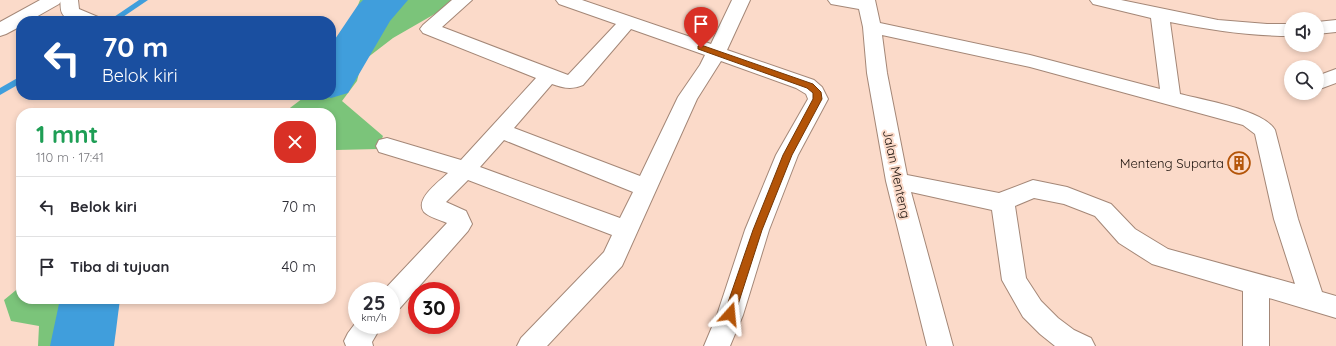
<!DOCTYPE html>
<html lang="id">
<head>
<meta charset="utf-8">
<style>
	:root { --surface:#fff; --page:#f7f7f7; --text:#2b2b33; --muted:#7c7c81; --line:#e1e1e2 }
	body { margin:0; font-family:Quicksand,sans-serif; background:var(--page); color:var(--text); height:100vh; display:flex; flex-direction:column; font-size:15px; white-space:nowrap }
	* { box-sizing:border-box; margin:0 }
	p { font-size:13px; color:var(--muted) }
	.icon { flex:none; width:22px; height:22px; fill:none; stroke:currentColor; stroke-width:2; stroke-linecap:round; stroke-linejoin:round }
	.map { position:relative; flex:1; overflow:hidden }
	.sheet { position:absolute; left:16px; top:108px; width:320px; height:196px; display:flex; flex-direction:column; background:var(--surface); border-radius:16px; box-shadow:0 2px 6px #0003 }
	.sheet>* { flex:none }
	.banner { position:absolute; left:16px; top:16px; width:320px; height:84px; border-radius:16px; box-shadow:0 2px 6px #0003; background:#1a4fa0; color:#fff; overflow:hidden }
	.controls { position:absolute; left:1284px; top:12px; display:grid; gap:8px }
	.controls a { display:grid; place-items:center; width:40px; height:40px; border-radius:50%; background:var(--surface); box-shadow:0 2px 6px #0003; font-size:20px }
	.speed { position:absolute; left:348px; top:282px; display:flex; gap:8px; font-size:20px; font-weight:700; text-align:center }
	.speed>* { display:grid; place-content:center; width:52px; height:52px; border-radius:50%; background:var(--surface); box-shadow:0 2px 6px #0003; line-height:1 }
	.speed small { font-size:10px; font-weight:400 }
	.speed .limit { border:6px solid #d22; background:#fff; color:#111 }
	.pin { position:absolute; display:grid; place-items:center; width:34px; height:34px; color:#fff; margin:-41px -17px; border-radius:50% 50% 50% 0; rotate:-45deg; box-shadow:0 0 4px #0007 }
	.pin .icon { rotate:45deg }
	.me { position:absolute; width:44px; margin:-22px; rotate:18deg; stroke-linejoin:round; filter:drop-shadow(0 0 3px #0008) }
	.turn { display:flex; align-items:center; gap:14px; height:84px; padding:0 20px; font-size:18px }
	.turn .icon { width:52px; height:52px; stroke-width:2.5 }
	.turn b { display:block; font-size:28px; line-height:34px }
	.round { display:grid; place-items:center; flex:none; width:42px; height:42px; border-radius:16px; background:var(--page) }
	.head { display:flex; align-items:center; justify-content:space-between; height:68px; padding:0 20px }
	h1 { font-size:24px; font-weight:800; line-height:30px; color:#1e9e55 }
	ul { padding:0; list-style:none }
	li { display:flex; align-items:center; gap:12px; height:60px; padding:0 20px; border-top:1px solid var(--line) }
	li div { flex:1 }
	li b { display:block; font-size:15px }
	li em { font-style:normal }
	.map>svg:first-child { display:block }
</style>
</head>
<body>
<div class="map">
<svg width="1336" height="346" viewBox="0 0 1336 346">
	<rect width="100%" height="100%" fill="#fbdac9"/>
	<g fill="#7bc47a">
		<path d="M360,0H459L393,38L367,58L360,69L357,81L342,101L383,136L378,149L336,150L331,146V113H275L286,111L307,95H331V64C335,59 341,55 344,50C355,37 353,15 360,0Z"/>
		<polygon points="21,286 21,299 126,299 102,317 84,346 38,346 39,326 11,321 4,300"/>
	</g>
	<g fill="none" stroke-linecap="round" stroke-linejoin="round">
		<g fill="#409edc" fill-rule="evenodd">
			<polygon points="139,0 148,0 117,21 108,21"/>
			<polygon points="21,76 21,83 0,95 0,88"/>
		</g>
		<g fill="#409edc" fill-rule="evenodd">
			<polygon points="363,0 408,0 390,21 348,93 331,98 320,95 331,95 331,45 358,5"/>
			<polygon points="60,299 120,299 114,346 50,346"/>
		</g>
		<g stroke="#a48777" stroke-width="2">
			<g id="minor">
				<path d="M60,0H78L79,9L98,17L101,21C92,21 66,23 62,13C60,9 61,4 60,0Z"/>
				<path d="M452,0H472L442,27L568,75L616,24L559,4L556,0H582L711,44L732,0H750L727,50L814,80L822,87L828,99L798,155L769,230L743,315L730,346H704L717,315L745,230L776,155L808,99L806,94L796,88L721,61L697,99L622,266L547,346H517L521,338L604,252L612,235L468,180L446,202L466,211L472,224L468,231L400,308L391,311V291H383L447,223C440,220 429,217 424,212C414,199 440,181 448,173L379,152L376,146L379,140L387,138L461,160L536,78L423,33L420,29L423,25ZM631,29L705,55L700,65L678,97L640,176L514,128L552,84C563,88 572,90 583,85ZM504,140L633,192L620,218L480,167Z"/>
				<path d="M828,0H875L880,23L1030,55L1160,89L1151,18L1093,4L1090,0H1121L1218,20L1267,24H1291V36C1250,36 1210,30 1170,22L1180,94C1203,100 1264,110 1275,130L1298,219L1322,292L1336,296V318L1269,298V346H1243V291L1152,264L1119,243L1095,216L1064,204L1034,198L1015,206L1026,278L1041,301L1058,318L1074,330L1091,338L1095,346H1055L1040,334L1023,317L1002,280L992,210L911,192L953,346H927L886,181L867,73L863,27L859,9L831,4ZM882,35L1030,67L1243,125L1255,134L1274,219L1295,284L1168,249L1135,229L1111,204L1067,187L1033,180L999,193L907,175L887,73Z"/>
				<polygon points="1336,20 1336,32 1317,34 1317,22"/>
				<polygon points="1336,69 1336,83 1317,90 1317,76"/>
				<polygon points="357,321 357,325 382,325 372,342 373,346 346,346 344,341 348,333"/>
			</g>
		</g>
		<g stroke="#a48777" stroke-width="2">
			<polygon id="major" points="40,0 62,0 59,4 29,21 21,21 21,26 6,34 0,36 0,22"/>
		</g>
		<use href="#minor" fill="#fff" fill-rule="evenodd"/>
		<use href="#major" fill="#fff" fill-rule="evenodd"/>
	</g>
	<polygon fill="#b35408" stroke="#743705" points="701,45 813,84 821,92 822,99 792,155 762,230 735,314 734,318 730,319 726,318 724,314 753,230 783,155 813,99 813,93 807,88 698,49 698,46"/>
	<defs>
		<g id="building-ring" transform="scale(1.15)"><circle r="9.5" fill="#fbdac9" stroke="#b35408" stroke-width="1.5"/><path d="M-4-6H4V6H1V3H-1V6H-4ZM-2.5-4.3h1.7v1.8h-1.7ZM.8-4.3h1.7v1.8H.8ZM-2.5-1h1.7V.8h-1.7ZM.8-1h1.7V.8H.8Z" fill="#b35408"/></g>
	</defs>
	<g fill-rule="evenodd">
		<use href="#building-ring" x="1239" y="163"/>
	</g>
	<g text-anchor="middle" stroke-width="4" stroke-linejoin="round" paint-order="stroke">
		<g font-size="13" fill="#1c120c" stroke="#fbdac9" text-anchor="end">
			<text x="1224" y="168">Menteng Suparta</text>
		</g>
		<g font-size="13" fill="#1c120c" stroke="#fbdac9">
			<text transform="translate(897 174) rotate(78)" y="5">Jalan Menteng</text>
		</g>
	</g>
</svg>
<div class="controls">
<a><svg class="icon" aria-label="sound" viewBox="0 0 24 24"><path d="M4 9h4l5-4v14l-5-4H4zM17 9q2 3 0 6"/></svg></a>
<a><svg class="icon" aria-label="search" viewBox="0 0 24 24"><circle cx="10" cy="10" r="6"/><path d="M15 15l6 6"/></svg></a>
</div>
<div class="speed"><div>25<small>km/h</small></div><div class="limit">30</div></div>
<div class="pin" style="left:701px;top:48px;background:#d93025"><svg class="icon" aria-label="arrive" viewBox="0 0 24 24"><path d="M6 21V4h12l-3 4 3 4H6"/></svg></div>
<svg class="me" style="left:730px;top:314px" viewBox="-20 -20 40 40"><path d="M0-17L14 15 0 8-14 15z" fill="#b35408" stroke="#fff" stroke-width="4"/></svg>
<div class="banner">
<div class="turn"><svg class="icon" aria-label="left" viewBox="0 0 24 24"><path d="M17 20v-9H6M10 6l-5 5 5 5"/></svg><div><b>70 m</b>Belok kiri</div></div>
</div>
<section class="sheet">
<div class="head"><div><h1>1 mnt</h1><p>110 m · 17:41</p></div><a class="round" style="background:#d93025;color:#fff"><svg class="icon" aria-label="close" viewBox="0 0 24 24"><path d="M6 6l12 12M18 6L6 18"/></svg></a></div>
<ul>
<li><svg class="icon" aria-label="left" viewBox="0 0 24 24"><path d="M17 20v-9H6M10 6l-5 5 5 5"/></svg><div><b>Belok kiri</b></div><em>70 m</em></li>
<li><svg class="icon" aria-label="arrive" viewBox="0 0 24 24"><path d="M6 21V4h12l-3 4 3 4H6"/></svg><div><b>Tiba di tujuan</b></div><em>40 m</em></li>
</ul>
</section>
</div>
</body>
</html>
